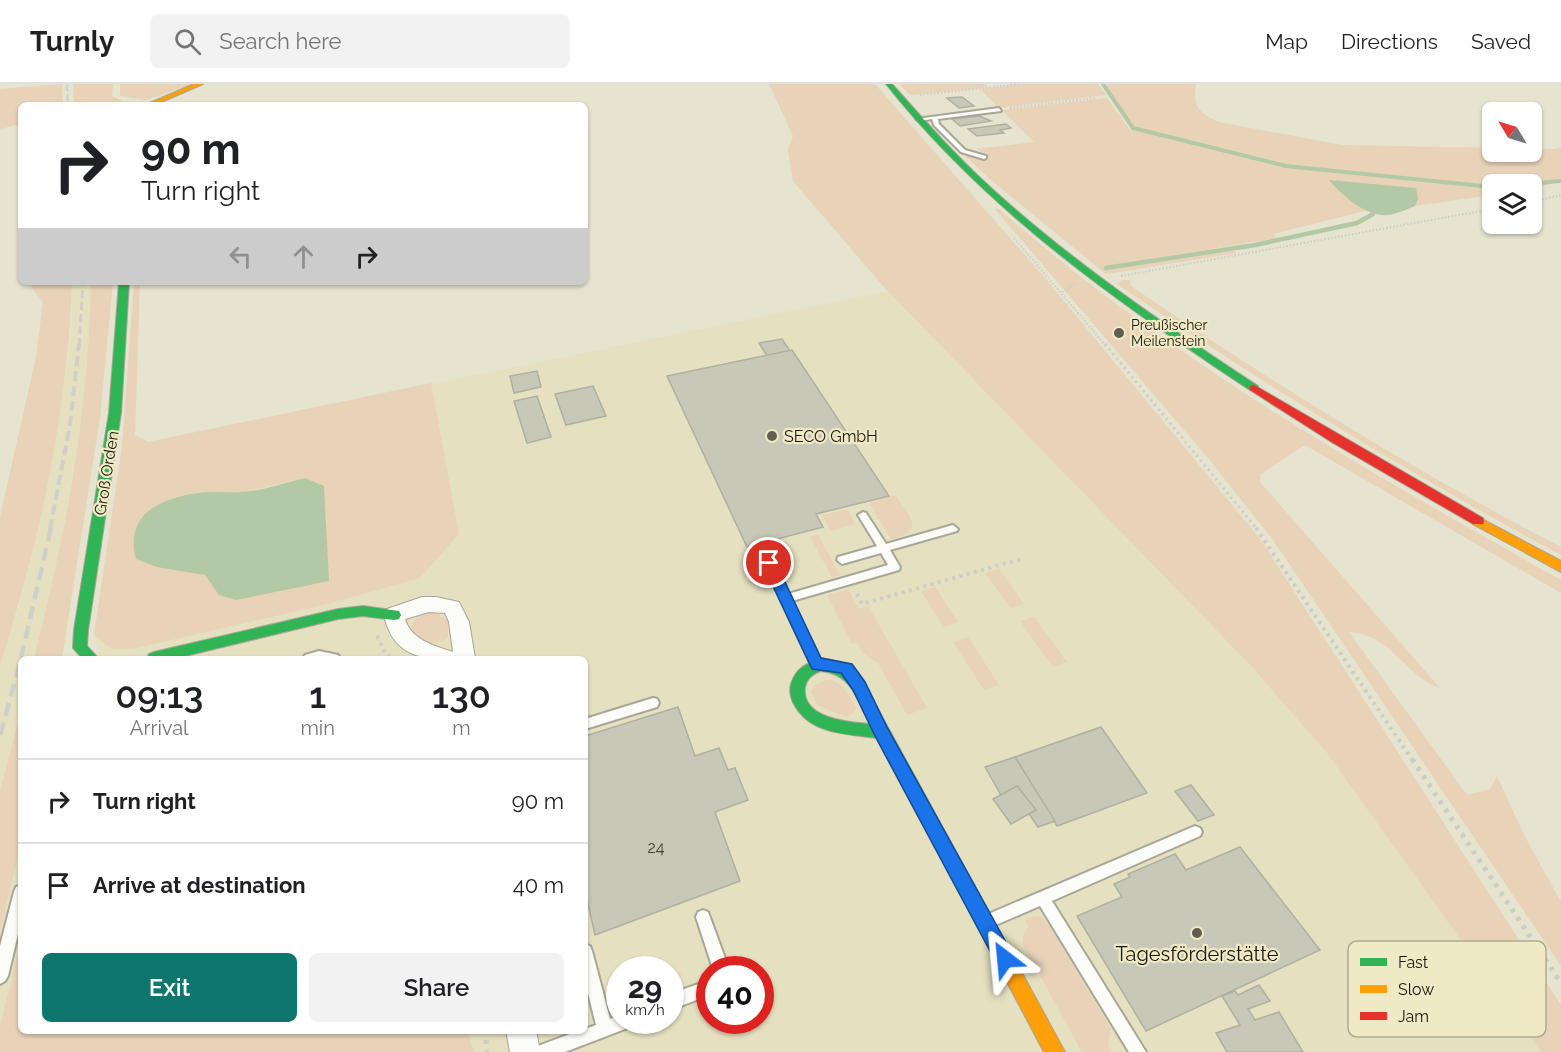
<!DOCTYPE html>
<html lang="en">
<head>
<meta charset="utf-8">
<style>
	:root { --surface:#fff; --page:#f2f2f2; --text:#202124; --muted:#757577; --line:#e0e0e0; --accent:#0f766e }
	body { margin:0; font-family:Raleway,sans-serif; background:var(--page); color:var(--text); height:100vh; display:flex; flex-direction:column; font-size:22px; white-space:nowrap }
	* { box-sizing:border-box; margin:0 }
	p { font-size:20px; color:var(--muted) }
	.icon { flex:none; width:33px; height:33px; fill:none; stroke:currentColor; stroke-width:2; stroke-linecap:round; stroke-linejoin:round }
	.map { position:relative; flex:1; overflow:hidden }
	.panel { position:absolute; left:18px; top:572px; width:570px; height:378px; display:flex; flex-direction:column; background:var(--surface); border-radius:9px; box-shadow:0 2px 4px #0004 }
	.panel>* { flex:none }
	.guide { position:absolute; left:18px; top:18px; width:570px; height:183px; border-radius:9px; box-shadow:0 2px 4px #0004; background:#fff; color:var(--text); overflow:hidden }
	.needle { width:39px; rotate:308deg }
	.fabs { position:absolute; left:1482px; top:18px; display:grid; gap:12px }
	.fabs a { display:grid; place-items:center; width:60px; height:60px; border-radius:9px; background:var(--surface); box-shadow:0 2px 4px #0004; font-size:30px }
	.speed { position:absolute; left:606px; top:872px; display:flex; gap:12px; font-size:30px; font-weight:700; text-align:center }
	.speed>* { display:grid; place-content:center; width:78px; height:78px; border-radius:50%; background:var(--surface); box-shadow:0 2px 4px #0004; line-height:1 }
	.speed small { font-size:15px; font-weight:400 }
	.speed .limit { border:9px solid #d22; background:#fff; color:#111 }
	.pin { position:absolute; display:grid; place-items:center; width:51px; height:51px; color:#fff; margin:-26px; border:3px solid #fff; border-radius:50%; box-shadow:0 2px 6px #0007 }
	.me { position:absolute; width:66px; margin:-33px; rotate:331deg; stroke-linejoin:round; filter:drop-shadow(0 0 4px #0008) }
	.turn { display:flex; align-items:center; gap:21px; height:126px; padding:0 24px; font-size:27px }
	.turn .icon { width:78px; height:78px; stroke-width:2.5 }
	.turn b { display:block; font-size:42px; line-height:51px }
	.lanes { display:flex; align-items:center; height:57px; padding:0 24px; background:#0003; justify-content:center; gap:30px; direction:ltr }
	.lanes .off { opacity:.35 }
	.eta { display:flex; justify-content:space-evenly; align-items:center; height:102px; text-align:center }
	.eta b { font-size:36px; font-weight:600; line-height:42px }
	.cta { display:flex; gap:12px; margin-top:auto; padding:12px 24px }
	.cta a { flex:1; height:69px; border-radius:9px; background:var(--accent); color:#fff; font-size:24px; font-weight:600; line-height:69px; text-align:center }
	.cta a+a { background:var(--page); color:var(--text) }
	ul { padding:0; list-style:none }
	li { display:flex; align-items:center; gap:18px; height:84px; padding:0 24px; border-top:2px solid var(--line) }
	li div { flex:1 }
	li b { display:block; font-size:22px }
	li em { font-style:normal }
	header { display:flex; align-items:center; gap:36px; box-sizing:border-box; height:84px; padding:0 30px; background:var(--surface); border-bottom:2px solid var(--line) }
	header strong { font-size:28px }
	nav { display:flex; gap:33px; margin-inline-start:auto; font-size:21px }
	.search { width:420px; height:54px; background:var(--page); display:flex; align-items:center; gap:15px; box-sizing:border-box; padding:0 21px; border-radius:9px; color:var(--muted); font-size:22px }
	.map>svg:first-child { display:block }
</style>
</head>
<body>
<header>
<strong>Turnly</strong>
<div class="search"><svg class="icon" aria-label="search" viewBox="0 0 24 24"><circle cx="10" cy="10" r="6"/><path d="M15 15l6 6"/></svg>Search here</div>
<nav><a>Map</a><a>Directions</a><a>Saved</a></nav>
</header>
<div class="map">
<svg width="1561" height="968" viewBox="0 0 1561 968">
	<rect width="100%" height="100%" fill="#e6e3cf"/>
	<g fill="#e5e0c0" fill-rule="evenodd">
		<polygon points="72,198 91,198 91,252 80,350 52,506 34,574 21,574 21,626 0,707 0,582 23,509 56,355 71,256"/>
		<path d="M888,207L1251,582L1327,669L1541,968H0V844L21,757V946H585V574H92L100,567L94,551L122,363ZM620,885H670V936H620ZM710,885H760V936H710Z"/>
	</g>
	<g fill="#e8d2b8" fill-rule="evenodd">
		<polygon points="62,0 63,21 21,21 21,40 0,45 0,5"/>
		<polygon points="73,0 113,0 112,12 123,17 113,21 74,21"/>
		<polygon points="120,0 193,0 146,16 120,12"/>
		<polygon points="769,0 875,0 1045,194 1261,456 1561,921 1561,968 1541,968 1327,669 1251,582 883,202 793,97 788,65 793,52"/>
		<polygon points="900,0 984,0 987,3 910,11"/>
		<polygon points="1026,0 1098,0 1106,11 999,24 980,5"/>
		<path d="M1106,0H1196C1193,24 1198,28 1219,38L1342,61L1492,64V68H1532V65H1555L1561,63V97L1532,105V100H1492V111L1415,122L1418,115L1344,112L1369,126L1273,150L1277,154L1103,183L1107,186L1233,167L1237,169L1106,190L991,96L961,68L970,70L977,75L987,72L977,65L1034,58L1002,26L1107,14L1129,45L1132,46L1134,43Z"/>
		<path d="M995,125H999C1167,274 1365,386 1561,496V509L1305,361L1261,390L1260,398L1440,604C1405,592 1390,549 1349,548L1467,711L1490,705L1497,692L1524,751L1561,818V882L1273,456L1208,374Z"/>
		<path d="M1122,196H1130L1131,202C1269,297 1412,386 1561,463V471C1408,389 1260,298 1117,200Z"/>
		<path d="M31,198H72C68,328 39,458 0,582V433L36,273L43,218L32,204Z"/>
		<path d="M91,198H113L100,334L62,574H34C66,451 89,325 91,198Z"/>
		<path d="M134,198H140L135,351L148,358L431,299L459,450L420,494L332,519L132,565H112L94,551L122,363ZM305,394L219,511L205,491L192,487L152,424L175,413L200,408H242Z"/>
		<path d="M895,411C909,432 927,447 891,455L869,419Z"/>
		<polygon points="847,425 855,440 831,447 822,431"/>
		<polygon points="818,451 840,491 832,493 810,453"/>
		<polygon points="999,485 1024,520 1011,524 985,489"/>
		<polygon points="935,503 958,538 944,543 921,507"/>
		<polygon points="848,505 859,525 868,522 927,624 907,631 878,579 862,568 858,559 852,560 827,511"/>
		<path d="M428,528H435L448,537V553C435,565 421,558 411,544L415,535Z"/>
		<polygon points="1034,533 1067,578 1053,583 1020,537"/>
		<polygon points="968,553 999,601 984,606 953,558"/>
		<path d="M826,596C842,595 848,611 856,623L854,628L847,633L818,622L811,608L815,601Z"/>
		<polygon points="21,626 21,761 0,847 0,707"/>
		<polygon points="1033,832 1041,833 1050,843 1111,945 1108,961 1112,968 1082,968 1023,861 1023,852 1028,843 1025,835"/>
		<polygon points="21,857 21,946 467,946 474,968 0,968 0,942"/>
	</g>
	<g fill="#b3c8a5">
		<path d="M1329,96L1416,104L1418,115L1415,122C1407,125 1397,130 1388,131C1366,133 1343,112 1329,96Z"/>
		<path d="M305,394L324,402L329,497L236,516L219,511L205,491L157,483L136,475C124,431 160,414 198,409C212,407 227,409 241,408C262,407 284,399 305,394Z"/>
	</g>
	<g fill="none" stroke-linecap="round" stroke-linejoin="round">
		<g stroke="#b3c8a5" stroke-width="4">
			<polyline points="1103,0 1133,44 1286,82 1492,103"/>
			<polyline points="1526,100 1561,97"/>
		</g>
		<polyline stroke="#b3c8a5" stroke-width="4.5" points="1106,184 1255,161 1357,139 1373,130"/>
	</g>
	<g fill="#c8c8b9" stroke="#b0b0a1" stroke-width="1.5">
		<polygon points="962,13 974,22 959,24 947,14"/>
		<polygon points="979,32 991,37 960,42 952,35"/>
		<polygon points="1006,40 1011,44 1000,46 1004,49 977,52 968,45"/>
		<polygon points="782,255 790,267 767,272 759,259"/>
		<polygon points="792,266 889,412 816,430 823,443 747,463 667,292"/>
		<polygon points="537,287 541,303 514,309 510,292"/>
		<polygon points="593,302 606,332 566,341 555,310"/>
		<polygon points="537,312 551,353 527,359 514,317"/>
		<polygon points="678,623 695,672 719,664 728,686 735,684 748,716 715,728 740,797 595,851 585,807 585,652"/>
		<polygon points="1101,643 1147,709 1057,742 1015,673"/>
		<polygon points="1015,673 1055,737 1038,743 1029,730 1036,726 1017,702 1001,711 985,683"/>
		<polygon points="1191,701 1214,731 1198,737 1175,707"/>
		<polygon points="1017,702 1036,726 1011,740 993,715"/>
		<polygon points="1240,763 1320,866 1146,947 1077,832 1122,813 1114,800 1130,793 1128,790 1175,770 1186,786"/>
		<polygon points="1259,901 1270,917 1248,925 1255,936 1279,928 1303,968 1227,968 1216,949 1240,941 1222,912 1235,907 1238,911"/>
	</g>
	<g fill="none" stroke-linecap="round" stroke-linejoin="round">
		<g stroke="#a8a697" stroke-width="4">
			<g id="lane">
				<polygon points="999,24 1001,27 938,35 939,40 965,66 986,72 986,74 984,75 961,68 934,41 932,35 919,37 916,35"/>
				<polygon points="863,428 866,429 886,460 953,441 958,445 957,447 890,466 900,483 899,486 792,517 823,581 821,584 817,586 813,584 811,581 764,479 769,475 773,476 788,510 888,481 881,469 842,480 837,476 838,473 877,462 858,431"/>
				<polygon points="319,567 338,571 340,574 303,574 305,571"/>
				<polygon points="653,614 657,615 659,619 657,623 585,645 585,635"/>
				<polygon points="1195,742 1200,744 1202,748 1200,752 1052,817 1146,968 1129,968 1040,822 991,843 986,841 984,836 986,831"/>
				<polygon points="21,801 21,837 8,892 5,897 0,900 0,862 14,808 16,803"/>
				<polygon points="703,826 708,828 729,885 713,885 696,833 698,828"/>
				<polygon points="585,860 590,862 592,867 610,935 620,931 620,936 635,936 633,942 565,968 536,968 538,962 580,946 585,946 585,945 596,941 585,897"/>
				<polygon points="710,896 710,911 670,926 670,910"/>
			</g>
		</g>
		<g stroke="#a8a697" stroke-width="2">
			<g id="street">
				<path d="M422,513H436L459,518L469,538L475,574C434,574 395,582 384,531L387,525ZM429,528L445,529L449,538L453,568C435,562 411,556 405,535Z"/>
				<polygon points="506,946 536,946 540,968 510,968"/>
			</g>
		</g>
		<g stroke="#a8a697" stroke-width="2">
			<g id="fast">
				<path d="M886,0H892C924,36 955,71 990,103C1072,178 1165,241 1258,302V306H1250C1118,219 985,125 886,0Z"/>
				<polygon points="119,198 129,198 121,329 88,546 87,562 98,574 82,574 73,564 74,546 109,329"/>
				<polygon points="363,522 399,527 401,531 399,535 394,536 363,532 338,535 177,574 147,574 149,570 154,568 338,525"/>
				<path d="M821,574L841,578L857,587L972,797L975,803L972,809L966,812L960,809L878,654C848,650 812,651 795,622C791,616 789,607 791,600C796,584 806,580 821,574ZM821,587C852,590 857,615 870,640C849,638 801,635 805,603C807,594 814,589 821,587Z"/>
			</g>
		</g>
		<g stroke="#a8a697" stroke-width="2">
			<g id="slow">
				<polygon points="194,0 203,0 154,21 145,21"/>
				<polygon points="1478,433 1561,477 1561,488 1473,440 1472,437"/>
				<polygon points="966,794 972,797 1065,968 1044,968 960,809 957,803 960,797"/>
			</g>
		</g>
		<g stroke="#a8a697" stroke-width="2">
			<polygon id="jam" points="1254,301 1483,434 1484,437 1483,440 1473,440 1333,359 1250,306 1250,302"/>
		</g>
		<g stroke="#cdcdc7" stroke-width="2" stroke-dasharray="1.5 2" stroke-linecap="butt">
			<polyline points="920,11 1020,0"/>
			<polyline points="1010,24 1096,14"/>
			<polyline points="1532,118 1561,111"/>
			<polyline points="1014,154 1106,262"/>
			<polyline points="1121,192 1492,125"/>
			<polyline points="1062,208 1075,200"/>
		</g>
		<polyline stroke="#cdcdc7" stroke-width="3" stroke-dasharray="2 4" stroke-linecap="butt" points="1105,260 1257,445"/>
		<g stroke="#cdcdc7" stroke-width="4" stroke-dasharray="3 4.5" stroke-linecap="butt">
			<polyline points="1256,444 1413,677"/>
			<polyline points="857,510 862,520 1021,475"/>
			<polyline points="377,552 386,571 394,574"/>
		</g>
		<g stroke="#cdcdc7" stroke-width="5" stroke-dasharray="4 6" stroke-linecap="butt">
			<polyline points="1412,675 1561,899"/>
			<polyline points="485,946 487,968"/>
		</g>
		<use href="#lane" fill="#fbfbf8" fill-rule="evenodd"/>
		<use href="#street" fill="#fbfbf8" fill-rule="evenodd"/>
		<use href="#fast" fill="#30b455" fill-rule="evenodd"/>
		<use href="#slow" fill="#ff9f0a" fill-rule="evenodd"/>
		<use href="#jam" fill="#e5322d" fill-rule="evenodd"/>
		<polyline stroke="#d0cfc9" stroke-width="2" stroke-dasharray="7 3" stroke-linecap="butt" points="67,0 68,21"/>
		<polyline stroke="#d0cfc9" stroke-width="3" stroke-dasharray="8 4" stroke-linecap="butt" points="79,262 83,198"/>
		<polyline stroke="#d0cfc9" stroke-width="4" stroke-dasharray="10 5" stroke-linecap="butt" points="50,445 70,341 79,260"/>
		<g stroke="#d0cfc9" stroke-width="4.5" stroke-dasharray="13 7" stroke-linecap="butt">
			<polyline points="21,574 51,444"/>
			<polyline points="0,651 21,576"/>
		</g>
	</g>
	<polygon fill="#1a73e8" stroke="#114b97" stroke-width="1.5" points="769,474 776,479 821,574 852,580 865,598 887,643 1012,869 1015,875 1012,882 1005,885 998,882 875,652 853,606 841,589 812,585 762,479"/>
	<g fill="#615e4f" stroke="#efe9c6" stroke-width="2">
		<circle cx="1119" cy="249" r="6"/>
		<circle cx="772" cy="352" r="6"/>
		<circle cx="1197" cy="849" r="6"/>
	</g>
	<g text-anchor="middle" stroke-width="4.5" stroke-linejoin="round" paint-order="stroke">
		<g font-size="14" fill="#19170a" stroke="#efe9c6" text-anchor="start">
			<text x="1131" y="246">Preußischer<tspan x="1131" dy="16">Meilenstein</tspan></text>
		</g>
		<g font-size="16" fill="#19170a" stroke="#efe9c6" text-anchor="start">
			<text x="784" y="358">SECO GmbH</text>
		</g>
		<g font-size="16" fill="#19170a" stroke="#efe9c6">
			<text transform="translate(106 389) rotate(-81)" y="6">Groß Orden</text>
		</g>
		<g font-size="16" fill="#454336">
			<text x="656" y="769">24</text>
		</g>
		<g font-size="20" fill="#19170a" stroke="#efe9c6">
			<text x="1197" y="877">Tagesförderstätte</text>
		</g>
	</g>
	<rect x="1348" y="857" width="198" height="96" rx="9" fill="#efe9c6" stroke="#afaa8e" stroke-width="1.5"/>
	<rect x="1360" y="874" width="27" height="8" fill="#30b455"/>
	<rect x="1360" y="901" width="27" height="8" fill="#ff9f0a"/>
	<rect x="1360" y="928" width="27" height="8" fill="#e5322d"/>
	<g font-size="16" fill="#19170a">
		<text x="1398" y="884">Fast</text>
		<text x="1398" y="911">Slow</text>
		<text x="1398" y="938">Jam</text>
	</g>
</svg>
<div class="fabs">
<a><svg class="needle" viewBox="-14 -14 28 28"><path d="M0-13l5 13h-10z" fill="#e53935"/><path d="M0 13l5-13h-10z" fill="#757577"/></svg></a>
<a><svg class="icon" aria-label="layers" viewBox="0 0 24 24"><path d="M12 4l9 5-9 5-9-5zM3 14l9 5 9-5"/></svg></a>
</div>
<div class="speed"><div>29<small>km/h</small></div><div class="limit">40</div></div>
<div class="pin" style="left:769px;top:479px;background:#d93025"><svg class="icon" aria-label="arrive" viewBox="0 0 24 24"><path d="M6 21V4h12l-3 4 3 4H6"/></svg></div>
<svg class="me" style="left:1005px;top:875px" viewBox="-20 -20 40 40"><path d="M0-17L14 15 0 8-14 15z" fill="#1a73e8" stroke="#fff" stroke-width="4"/></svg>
<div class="guide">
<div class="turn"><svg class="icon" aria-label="right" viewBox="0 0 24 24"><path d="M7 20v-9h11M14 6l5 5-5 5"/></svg><div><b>90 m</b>Turn right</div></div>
<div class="lanes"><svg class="icon off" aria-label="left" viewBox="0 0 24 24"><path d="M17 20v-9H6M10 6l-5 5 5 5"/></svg><svg class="icon off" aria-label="ahead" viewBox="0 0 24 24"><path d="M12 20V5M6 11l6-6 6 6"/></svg><svg class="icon" aria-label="right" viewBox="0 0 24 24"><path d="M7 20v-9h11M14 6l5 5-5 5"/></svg></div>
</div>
<section class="panel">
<div class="eta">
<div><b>09:13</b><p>Arrival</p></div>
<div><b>1</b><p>min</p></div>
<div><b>130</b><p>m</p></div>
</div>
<ul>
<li><svg class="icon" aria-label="right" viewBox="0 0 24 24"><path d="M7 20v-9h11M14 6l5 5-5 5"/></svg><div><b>Turn right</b></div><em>90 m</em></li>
<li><svg class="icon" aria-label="arrive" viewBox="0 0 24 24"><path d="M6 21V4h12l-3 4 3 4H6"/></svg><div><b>Arrive at destination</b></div><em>40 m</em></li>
</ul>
<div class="cta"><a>Exit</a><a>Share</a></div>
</section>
</div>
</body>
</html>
